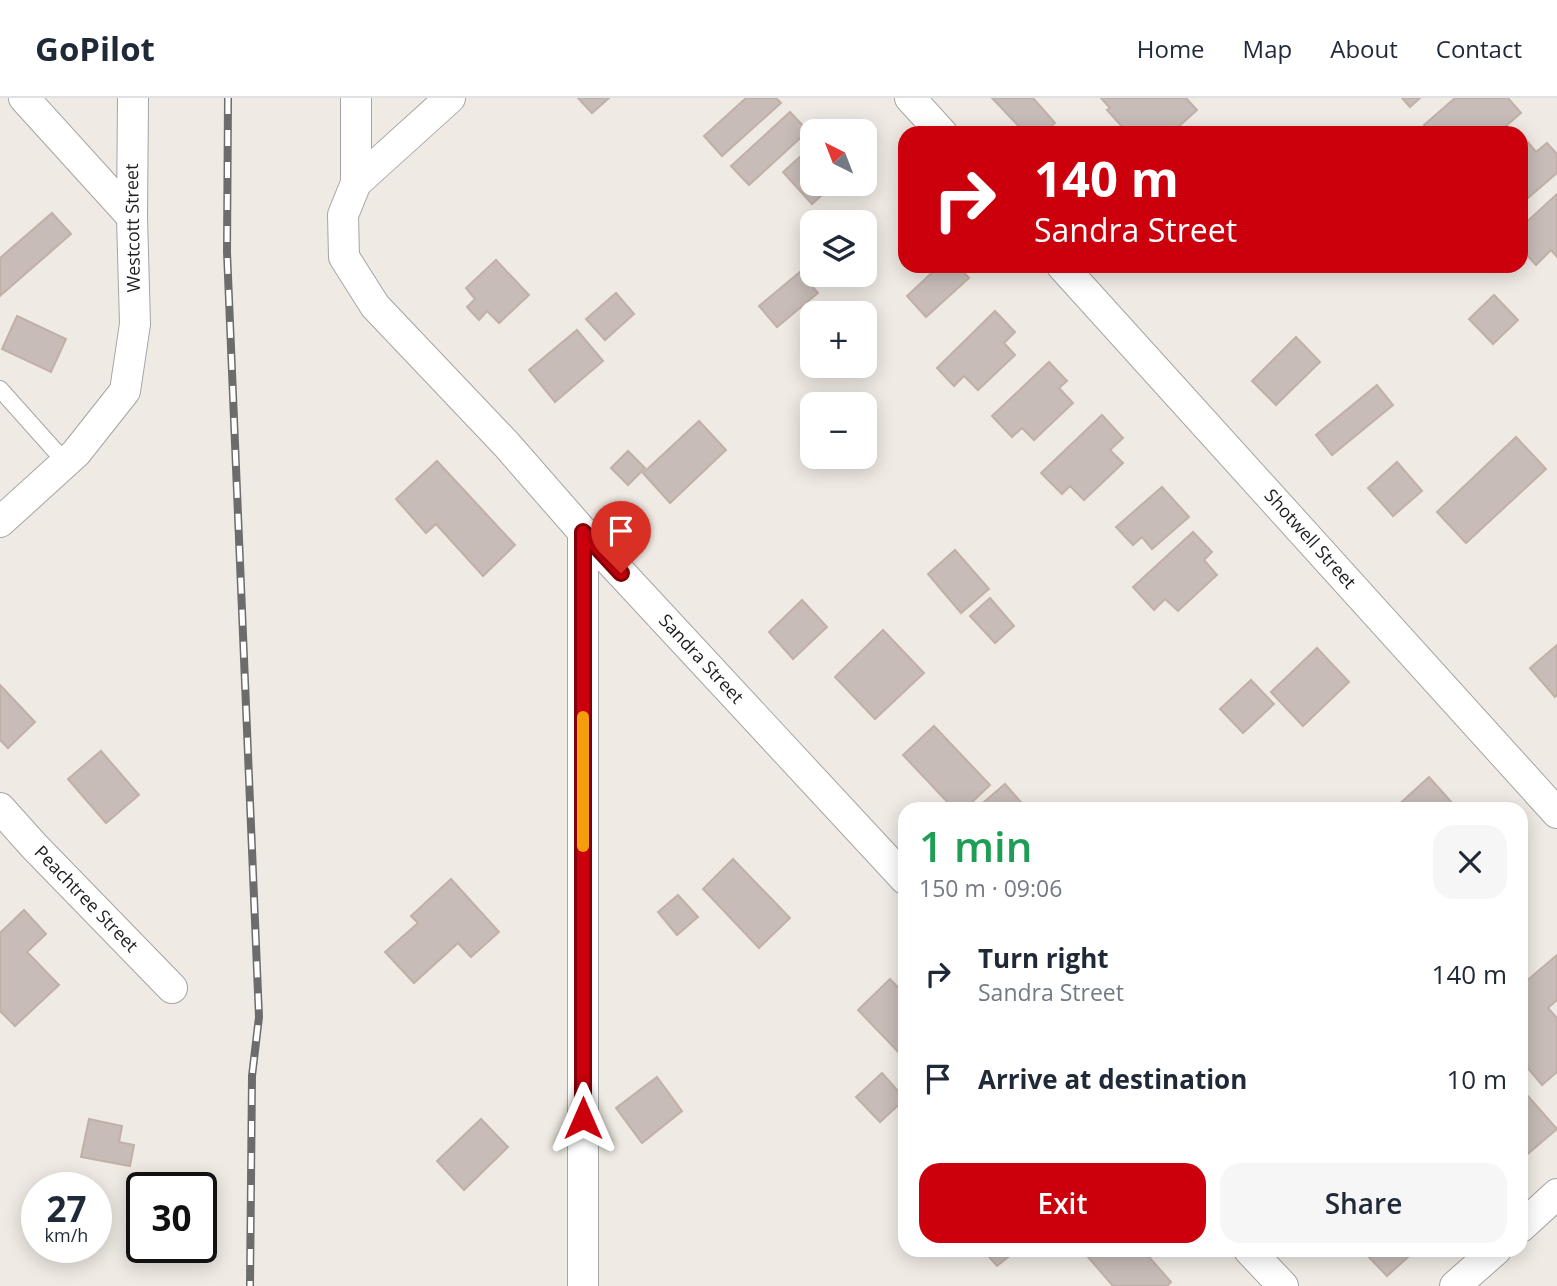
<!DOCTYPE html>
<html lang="en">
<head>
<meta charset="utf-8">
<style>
	:root { --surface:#fff; --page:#f6f6f7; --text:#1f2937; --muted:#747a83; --line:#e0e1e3; --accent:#cb000c }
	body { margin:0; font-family:"Open Sans",sans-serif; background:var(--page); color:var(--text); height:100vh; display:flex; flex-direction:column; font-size:26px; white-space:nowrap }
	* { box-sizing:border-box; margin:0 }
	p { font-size:23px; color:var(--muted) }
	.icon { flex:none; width:38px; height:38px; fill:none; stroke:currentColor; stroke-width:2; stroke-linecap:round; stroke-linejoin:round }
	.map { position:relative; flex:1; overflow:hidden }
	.drawer { position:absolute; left:898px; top:704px; width:630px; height:455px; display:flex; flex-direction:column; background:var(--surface); border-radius:21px; box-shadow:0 4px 18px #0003 }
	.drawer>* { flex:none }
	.top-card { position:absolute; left:898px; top:28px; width:630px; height:147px; border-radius:21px; box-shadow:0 4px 18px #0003; background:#cb000c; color:#fff; overflow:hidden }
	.needle { width:46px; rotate:318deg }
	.controls { position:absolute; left:800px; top:21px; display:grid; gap:14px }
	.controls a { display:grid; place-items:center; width:77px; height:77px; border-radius:14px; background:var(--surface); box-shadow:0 4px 18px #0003; font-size:35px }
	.speed { position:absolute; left:21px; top:1074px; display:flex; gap:14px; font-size:35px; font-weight:700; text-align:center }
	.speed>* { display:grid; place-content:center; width:91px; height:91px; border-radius:50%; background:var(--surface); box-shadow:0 4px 18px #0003; line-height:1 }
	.speed small { font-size:18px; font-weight:400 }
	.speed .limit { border:4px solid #111; border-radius:10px; background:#fff; color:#111 }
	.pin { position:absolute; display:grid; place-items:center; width:60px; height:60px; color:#fff; margin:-72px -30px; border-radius:50% 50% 50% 0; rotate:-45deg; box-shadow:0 0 7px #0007 }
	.pin .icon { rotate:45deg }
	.me { position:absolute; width:77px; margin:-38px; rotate:0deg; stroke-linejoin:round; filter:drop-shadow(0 0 5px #0008) }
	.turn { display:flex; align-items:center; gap:24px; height:147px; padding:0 21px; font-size:32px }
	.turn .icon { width:91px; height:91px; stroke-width:2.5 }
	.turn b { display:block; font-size:49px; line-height:60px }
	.round { display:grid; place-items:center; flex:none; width:74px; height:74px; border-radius:21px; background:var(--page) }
	.summary { display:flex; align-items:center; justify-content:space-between; height:119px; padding:0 21px }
	h1 { font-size:42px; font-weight:600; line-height:52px; color:#1e9e55 }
	.action { display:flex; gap:14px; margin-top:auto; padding:14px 21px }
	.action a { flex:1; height:80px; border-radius:21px; background:var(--accent); color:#fff; font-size:28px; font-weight:600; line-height:80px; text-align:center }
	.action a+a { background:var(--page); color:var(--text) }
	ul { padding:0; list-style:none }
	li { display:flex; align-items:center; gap:21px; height:105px; padding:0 21px }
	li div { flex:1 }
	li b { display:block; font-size:26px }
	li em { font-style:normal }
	header { display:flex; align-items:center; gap:42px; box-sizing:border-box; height:98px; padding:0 35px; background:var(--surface); border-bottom:2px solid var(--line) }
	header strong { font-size:33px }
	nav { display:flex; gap:38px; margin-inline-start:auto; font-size:24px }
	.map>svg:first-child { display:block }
</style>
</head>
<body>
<header>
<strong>GoPilot</strong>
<nav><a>Home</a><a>Map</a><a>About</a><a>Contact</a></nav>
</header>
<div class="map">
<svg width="1557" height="1188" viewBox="0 0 1557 1188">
	<rect width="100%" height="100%" fill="#efeae3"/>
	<g fill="#c7bcb7" stroke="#c1b0a6" stroke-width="2">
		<polygon points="578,0 609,0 592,15"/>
		<polygon points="746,0 776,0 781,5 722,58 704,38"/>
		<polygon points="992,0 1033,0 1055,25 1044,35 1025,35"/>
		<polygon points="1101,0 1186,0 1197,12 1176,31 1180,35 1124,35 1126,33 1107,12 1110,10"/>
		<polygon points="1402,0 1420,0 1410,9"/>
		<polygon points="1455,0 1508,0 1521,15 1498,35 1431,35 1424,27"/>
		<polygon points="790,14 808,33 749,87 731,68"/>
		<polygon points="1522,37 1536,54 1547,45 1557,56 1557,75 1521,106"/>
		<polygon points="812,48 812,86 834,86 812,106 783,74"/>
		<polygon points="1557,96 1557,159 1551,152 1536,167 1527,157 1521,163 1521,129"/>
		<polygon points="52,115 71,136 0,198 0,160"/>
		<polygon points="496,162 529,197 499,225 487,213 479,222 467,209 475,201 466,190"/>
		<polygon points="939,168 958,168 969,180 926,219 907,198"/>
		<polygon points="800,174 818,195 777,229 759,208"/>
		<polygon points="616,195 634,216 605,242 586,221"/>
		<polygon points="1494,197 1518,222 1493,246 1469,221"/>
		<polygon points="995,213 1015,234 1004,245 1015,257 978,292 964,278 954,288 937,270"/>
		<polygon points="17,218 66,241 51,274 2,251"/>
		<polygon points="577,232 603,263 555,304 529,272"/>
		<polygon points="1296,239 1320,264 1276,307 1252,283"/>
		<polygon points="1049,264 1067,283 1059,290 1073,305 1034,342 1022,330 1012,339 992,318"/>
		<polygon points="1377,287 1393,307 1332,357 1316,337"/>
		<polygon points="1102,317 1123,340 1110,352 1123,365 1084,402 1070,388 1062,396 1041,375"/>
		<polygon points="699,323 726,352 670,405 643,375"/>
		<polygon points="1516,339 1546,371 1466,445 1437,414"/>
		<polygon points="628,353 645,370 628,387 611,370"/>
		<polygon points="437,363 515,447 483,478 436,426 426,435 396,401"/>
		<polygon points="1397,364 1422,393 1393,418 1368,390"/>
		<polygon points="1162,389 1189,419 1152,451 1142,439 1133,447 1116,429"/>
		<polygon points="1193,434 1212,454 1204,462 1217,477 1178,513 1165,501 1154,512 1133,489"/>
		<polygon points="955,452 989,491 961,515 928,476"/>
		<polygon points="990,500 1014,528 995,545 970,518"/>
		<polygon points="802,502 827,529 793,561 769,534"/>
		<polygon points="883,532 924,575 875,621 835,579"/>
		<polygon points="1557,547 1557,597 1555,599 1530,570"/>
		<polygon points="1317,550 1349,584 1303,628 1271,594"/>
		<polygon points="1251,582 1274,606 1243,635 1220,611"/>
		<polygon points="0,587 35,624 8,650 0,642"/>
		<polygon points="934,628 990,687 966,710 953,710 903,657"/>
		<polygon points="101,653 139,697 106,725 68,681"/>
		<polygon points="1429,679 1453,706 1448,710 1395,710"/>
		<polygon points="1005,686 1026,710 977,710"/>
		<polygon points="733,761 790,820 759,850 703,791"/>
		<polygon points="451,781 499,834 471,859 458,845 414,885 385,854 418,825 411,818"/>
		<polygon points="678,797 698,819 677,837 658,814"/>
		<polygon points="24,812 46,836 27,854 59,887 15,928 0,913 0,835"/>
		<polygon points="1557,857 1557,902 1548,910 1557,920 1557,974 1542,987 1521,962 1521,882 1524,885"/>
		<polygon points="890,881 905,897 905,961 858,912"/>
		<polygon points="882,975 905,1001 880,1024 856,999"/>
		<polygon points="657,979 682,1013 642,1045 616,1010"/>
		<polygon points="1521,990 1557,1031 1523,1060 1521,1057"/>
		<polygon points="89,1021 122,1028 119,1044 134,1047 130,1068 81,1059"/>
		<polygon points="481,1021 508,1049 464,1092 437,1063"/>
		<polygon points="983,1152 1015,1152 1016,1153 997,1168"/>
		<polygon points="1095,1152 1143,1152 1171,1184 1167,1188 1113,1188 1088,1159"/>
		<polygon points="1362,1152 1416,1152 1387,1178"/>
	</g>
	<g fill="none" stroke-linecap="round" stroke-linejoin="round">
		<g stroke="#a5a5a5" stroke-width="18">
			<polyline id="service" points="0,291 66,365"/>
		</g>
		<g stroke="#a5a5a5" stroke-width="32">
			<g id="minor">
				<polyline points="24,0 132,119"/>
				<polyline points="450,0 356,85 343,117 344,159 375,208 507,347 583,434 905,781"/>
				<polyline points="910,0 942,35"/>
				<polyline points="356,85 356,0"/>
				<polyline points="1062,168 1557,715"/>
				<polyline points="0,424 76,355 125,293 135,226 132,119 133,0"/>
				<polyline points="0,710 34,748 172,890"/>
				<polyline points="1521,1129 1557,1096"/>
				<polyline points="1249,1152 1283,1188"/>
				<polyline points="583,1188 583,434"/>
				<polyline points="1455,1188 1496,1152"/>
			</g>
		</g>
		<use href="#service" stroke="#fff" stroke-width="16"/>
		<use href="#minor" stroke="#fff" stroke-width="30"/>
		<g stroke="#6c6c6c" stroke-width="8">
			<polyline id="rail" points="228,0 227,154 259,919 252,978 250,1188"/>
		</g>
		<use href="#rail" stroke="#fff" stroke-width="5" stroke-dasharray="16" stroke-linecap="butt"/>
	</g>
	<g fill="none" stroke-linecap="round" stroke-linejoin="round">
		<g stroke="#840008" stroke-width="18">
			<polyline id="route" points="583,1020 583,434 621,475"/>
		</g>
		<use href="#route" stroke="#cb000c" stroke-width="12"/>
		<polyline stroke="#f59e0b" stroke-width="12" points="583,748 583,619"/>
	</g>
	<g text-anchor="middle" stroke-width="5" stroke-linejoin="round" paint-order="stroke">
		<g font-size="18" fill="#1e1e1e" stroke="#fff">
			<text transform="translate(133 130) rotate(-91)" y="6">Westcott Street</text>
			<text transform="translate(1310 441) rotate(48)" y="6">Shotwell Street</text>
			<text transform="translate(701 561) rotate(47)" y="6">Sandra Street</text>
			<text transform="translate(86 801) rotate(46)" y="6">Peachtree Street</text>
		</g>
	</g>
</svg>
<div class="controls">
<a><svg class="needle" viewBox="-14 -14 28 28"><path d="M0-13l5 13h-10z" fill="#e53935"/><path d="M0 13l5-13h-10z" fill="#747a83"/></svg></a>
<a><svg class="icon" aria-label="layers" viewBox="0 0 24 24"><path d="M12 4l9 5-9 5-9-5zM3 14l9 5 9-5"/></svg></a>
<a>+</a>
<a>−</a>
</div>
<div class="speed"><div>27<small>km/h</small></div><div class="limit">30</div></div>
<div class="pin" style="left:621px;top:475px;background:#d93025"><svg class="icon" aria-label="arrive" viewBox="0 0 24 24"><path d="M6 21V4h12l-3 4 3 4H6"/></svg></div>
<svg class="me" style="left:583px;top:1020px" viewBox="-20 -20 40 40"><path d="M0-17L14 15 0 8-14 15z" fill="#cb000c" stroke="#fff" stroke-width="4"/></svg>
<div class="top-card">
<div class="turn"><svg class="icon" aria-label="right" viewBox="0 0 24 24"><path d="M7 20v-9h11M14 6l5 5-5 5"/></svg><div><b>140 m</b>Sandra Street</div></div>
</div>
<section class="drawer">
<div class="summary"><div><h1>1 min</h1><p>150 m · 09:06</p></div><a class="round"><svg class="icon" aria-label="close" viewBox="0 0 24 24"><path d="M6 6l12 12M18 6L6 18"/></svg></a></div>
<ul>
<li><svg class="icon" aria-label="right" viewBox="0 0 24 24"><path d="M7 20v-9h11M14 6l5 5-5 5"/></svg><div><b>Turn right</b><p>Sandra Street</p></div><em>140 m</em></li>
<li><svg class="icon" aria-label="arrive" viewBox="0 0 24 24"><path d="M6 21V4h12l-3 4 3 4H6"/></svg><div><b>Arrive at destination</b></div><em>10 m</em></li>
</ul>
<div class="action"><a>Exit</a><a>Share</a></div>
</section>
</div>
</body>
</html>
